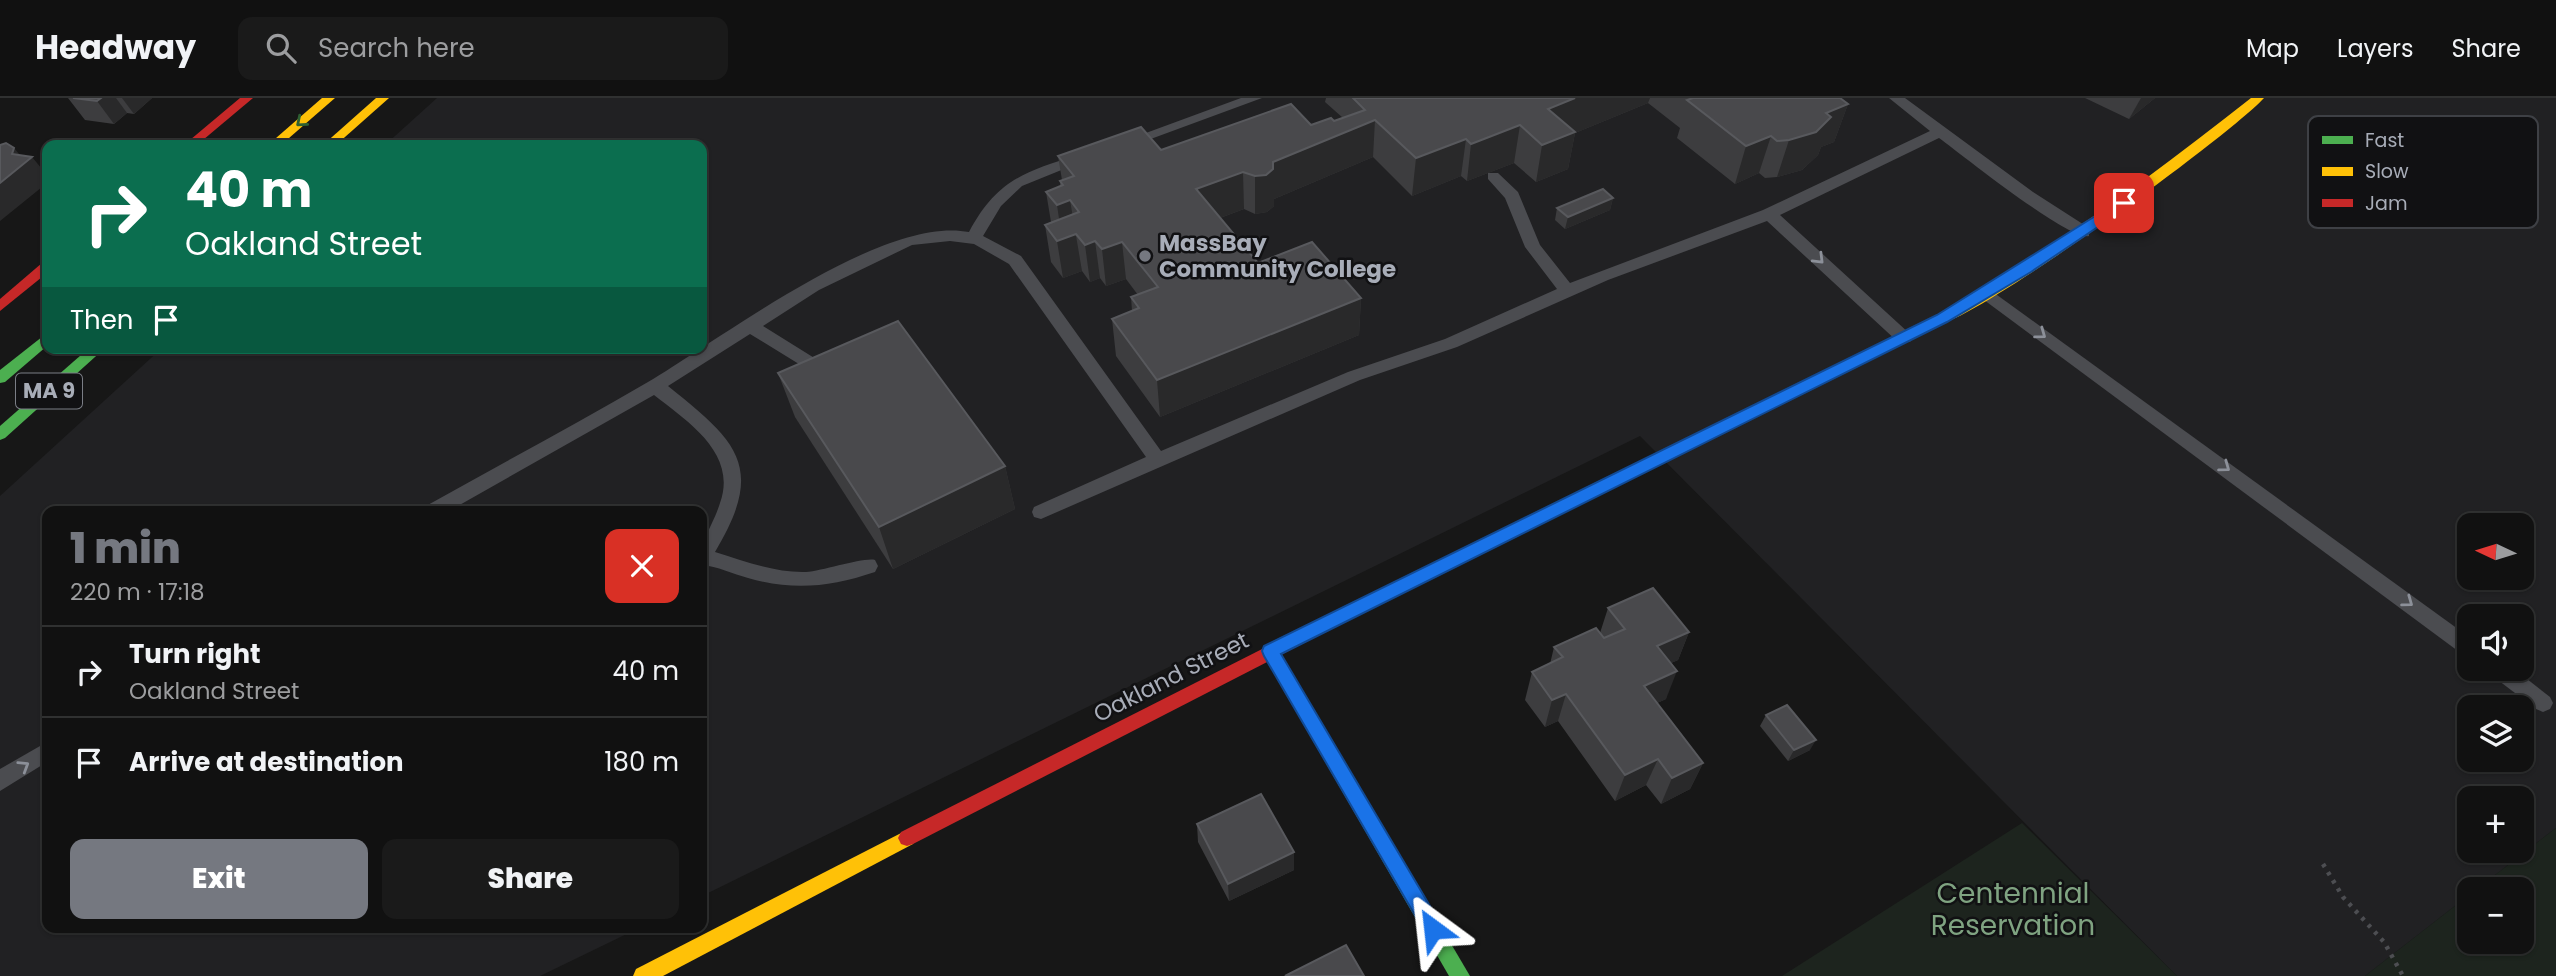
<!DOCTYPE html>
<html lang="en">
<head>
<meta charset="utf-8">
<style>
	:root { --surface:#111; --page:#1a1a1a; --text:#f1f3f6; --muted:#9c9d9f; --line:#303131; --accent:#757880 }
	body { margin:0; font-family:Poppins,sans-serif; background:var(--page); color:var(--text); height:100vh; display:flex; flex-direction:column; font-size:26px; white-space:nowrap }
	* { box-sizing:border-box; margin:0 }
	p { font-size:23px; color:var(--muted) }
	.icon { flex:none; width:38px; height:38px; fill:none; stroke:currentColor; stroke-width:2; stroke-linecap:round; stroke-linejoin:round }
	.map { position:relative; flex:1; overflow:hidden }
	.drawer { position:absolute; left:42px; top:408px; width:665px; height:427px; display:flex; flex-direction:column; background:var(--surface); border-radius:14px; box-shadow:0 2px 5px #0004,0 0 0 2px var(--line) }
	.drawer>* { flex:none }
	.guide { position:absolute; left:42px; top:42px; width:665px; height:214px; border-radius:14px; box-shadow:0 2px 5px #0004,0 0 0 2px var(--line); background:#0b6e4f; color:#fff; overflow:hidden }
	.needle { width:46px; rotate:274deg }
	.controls { position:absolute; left:2457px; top:415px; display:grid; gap:14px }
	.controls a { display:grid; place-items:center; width:77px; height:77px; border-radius:14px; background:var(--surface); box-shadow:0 2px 5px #0004,0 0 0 2px var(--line); font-size:35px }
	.pin { position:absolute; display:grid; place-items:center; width:60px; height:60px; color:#fff; margin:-30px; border-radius:14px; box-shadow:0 4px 10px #0006 }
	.me { position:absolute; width:77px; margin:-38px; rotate:330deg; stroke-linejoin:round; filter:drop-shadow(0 0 5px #0008) }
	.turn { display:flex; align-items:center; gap:24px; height:147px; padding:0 28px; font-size:32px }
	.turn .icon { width:91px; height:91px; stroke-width:2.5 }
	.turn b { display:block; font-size:49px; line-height:60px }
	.then { display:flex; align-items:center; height:66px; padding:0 28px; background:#0003; gap:14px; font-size:26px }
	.round { display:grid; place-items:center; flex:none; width:74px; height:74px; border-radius:14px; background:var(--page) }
	.head { display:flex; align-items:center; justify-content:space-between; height:119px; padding:0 28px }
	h1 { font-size:42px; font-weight:800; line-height:52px; color:var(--accent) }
	.cta { display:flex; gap:14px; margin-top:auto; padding:14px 28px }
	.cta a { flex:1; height:80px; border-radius:14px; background:var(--accent); color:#fff; font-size:28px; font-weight:800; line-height:80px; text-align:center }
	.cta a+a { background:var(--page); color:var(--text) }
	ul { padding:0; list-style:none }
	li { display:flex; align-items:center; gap:21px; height:91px; padding:0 28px; border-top:2px solid var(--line) }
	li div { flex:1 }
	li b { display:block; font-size:26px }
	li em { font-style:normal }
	header { display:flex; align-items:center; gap:42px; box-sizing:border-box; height:98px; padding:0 35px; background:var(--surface); border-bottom:2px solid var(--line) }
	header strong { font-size:33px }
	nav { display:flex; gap:38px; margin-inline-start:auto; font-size:24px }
	.search { width:490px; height:63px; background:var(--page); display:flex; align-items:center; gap:18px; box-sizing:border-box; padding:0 24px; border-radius:14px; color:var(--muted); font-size:26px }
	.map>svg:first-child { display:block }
</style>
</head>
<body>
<header>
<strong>Headway</strong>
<div class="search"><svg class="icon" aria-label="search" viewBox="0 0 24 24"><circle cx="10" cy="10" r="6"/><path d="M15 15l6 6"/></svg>Search here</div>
<nav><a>Map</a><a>Layers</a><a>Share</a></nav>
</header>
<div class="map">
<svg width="2556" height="878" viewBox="0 0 2556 878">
	<rect width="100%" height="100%" fill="#171717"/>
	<path fill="#212123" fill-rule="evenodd" d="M437,0H2556V730L2477,791H2469V797L2365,878H2177L1640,338L702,798V413H47V830H639L540,878H0V398L162,250H702V47H385ZM2469,427H2522V480H2469ZM2469,518H2522V570H2469ZM2469,609H2522V662H2469ZM2469,700H2522V752H2469Z"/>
	<g fill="#1d241e">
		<polygon points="2022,725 2177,878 1782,878"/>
		<polygon points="2556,730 2556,878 2365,878 2469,797 2469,844 2522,844 2522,791 2477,791"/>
	</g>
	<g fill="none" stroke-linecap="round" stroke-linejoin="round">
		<polyline stroke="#4d4e52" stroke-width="4.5" stroke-dasharray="3.5 6" stroke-linecap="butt" points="2323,766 2343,799 2384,844 2403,878"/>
		<g fill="#4b4c50" fill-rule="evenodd">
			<polygon points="1241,0 1262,0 1129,49 1124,51 1116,46"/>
			<path d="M1889,0H1905L2033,94L2089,130V138C2069,143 1961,56 1939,40L1780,117L1910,236L1913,240L1910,244H1898L1767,123L1608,182L1457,249L1360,282L1041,421L1034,419L1032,414L1034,409L1146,359L1009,166L974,146L950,143L912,147L819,192L763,228L832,271L835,275L832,279H820L750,236L668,288C738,344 766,369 715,454C744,463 775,475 806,474C823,473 864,459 875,462L878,468L875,474C830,489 794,493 748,480C733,476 717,468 702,467C702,435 711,433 720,405C738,355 687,323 654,297L449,413H424L426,408C500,366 575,327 648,284C724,239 883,117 969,134C997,82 1024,74 1078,57H1088L1091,60L1022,88L1001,108L983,138L1021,158L1161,353L1348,274L1445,241L1557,191L1525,149L1505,100L1488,81V75H1498L1518,94L1540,147L1570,185L1763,112L1930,33Z"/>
			<polygon points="1986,189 2469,539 2469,558 2462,556 1980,199 1978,195 1980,191"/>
			<polygon points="2487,570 2513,570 2550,599 2553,605 2550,611 2543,614 2536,611 2490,576"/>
			<polygon points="47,644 47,664 0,693 0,671"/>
		</g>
		<g fill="#4caf50" fill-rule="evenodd">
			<polygon points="1929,222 1934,224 1936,227 1934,230 1641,376 1636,378 1628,372 1631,368"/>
			<polygon points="47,235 47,248 5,284 0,285 0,272"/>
			<polygon points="89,250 105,250 5,340 0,342 0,328"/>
			<polygon points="1270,546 1276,548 1470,878 1449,878 1264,558 1262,553 1264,548"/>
		</g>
		<g fill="#ffc107" fill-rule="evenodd">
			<polygon points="322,0 335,0 281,47 268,47"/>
			<polygon points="376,0 389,0 336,47 323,47"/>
			<path d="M2251,0H2264C2233,35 1957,239 1924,230L1922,227L1924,224C2042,161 2146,82 2251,0Z"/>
			<polygon points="1636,366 1644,372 1641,376 1345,524 1339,526 1333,524 1331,519 1333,514"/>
			<polygon points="907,732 913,734 916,740 913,746 663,878 633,878 636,871"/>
		</g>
		<g fill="#c62828" fill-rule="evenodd">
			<polygon points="240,0 253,0 197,47 184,47"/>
			<polygon points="47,164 47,175 0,213 0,201 42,165"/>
			<polygon points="1339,512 1345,514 1347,519 1345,524 913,746 907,748 901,746 898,740 901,734"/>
		</g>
	</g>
	<g fill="#3d3d3f">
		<polygon points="68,0 152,0 134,16 127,15 114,26 85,22"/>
		<polygon points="1326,0 1840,0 1848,6 1834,44 1821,49 1818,57 1802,72 1777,79 1765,80 1759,75 1735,86 1677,40 1680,30 1648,5 1575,35 1568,71 1536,84 1514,65 1467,83 1461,78 1412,98 1373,59 1274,101 1274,108 1267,114 1255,116 1244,111 1220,120 1258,165 1361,200 1359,237 1160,319 1116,258 1112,221 1132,213 1131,199 1138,197 1126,181 1106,188 1100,180 1090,184 1082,173 1063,180 1051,164 1045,127 1051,124 1046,94 1060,88 1060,83 1062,82 1058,58 1161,52 1334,23 1343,20 1325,4"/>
		<polygon points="2085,0 2155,0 2129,21"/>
		<polygon points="2373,58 2364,70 2337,86 2324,78 2332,67"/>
		<polygon points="1613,100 1610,112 1565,131 1555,122 1557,110"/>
		<polygon points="778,275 1005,368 1015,411 893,471 795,319"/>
		<polygon points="1608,510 1689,534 1678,562 1671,565 1666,601 1657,605 1703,665 1690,691 1661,706 1646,687 1615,703 1558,623 1545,629 1525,602 1532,574 1550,566 1554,549 1600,535"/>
		<polygon points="1766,617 1810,652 1788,663 1760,628"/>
		<polygon points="1197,726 1294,772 1229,803 1198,744"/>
	</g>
	<g fill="#29292a">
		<polygon points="101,0 116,0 127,15 114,26 97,3"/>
		<polygon points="122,0 152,0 134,16"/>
		<polygon points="1575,0 1650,0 1648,5 1575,35 1568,71 1536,84 1548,11"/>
		<polygon points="2141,0 2155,0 2129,21"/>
		<polygon points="1848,6 1834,44 1821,49 1818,57 1802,72 1777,79 1789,42 1826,15"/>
		<polygon points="1375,22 1373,59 1274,101 1274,108 1267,114 1255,116 1255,78 1273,64"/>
		<polygon points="1520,27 1514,65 1467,83 1471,46"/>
		<polygon points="1771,38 1759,75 1735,86 1746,48"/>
		<polygon points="1466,41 1461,78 1412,98 1416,60"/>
		<polygon points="14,50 26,64 32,59 47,77 47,85 0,123 0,85"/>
		<polygon points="2373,58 2364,70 2337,86 2345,74"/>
		<polygon points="1243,74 1244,111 1198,128 1196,91"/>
		<polygon points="1613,100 1610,112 1565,131 1568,119"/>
		<polygon points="1070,102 1082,173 1063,180 1057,143 1062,141 1057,107"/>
		<polygon points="1095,143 1100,180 1090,184 1085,147"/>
		<polygon points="1122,144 1126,181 1106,188 1102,151"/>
		<polygon points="1361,200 1359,237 1160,319 1157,282"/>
		<polygon points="1005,368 1015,411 893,471 879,429"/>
		<polygon points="1689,534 1678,562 1647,576 1657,548"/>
		<polygon points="1677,573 1666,601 1634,616 1644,588"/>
		<polygon points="1566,596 1558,623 1545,629 1552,602"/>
		<polygon points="1816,642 1810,652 1788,663 1794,652"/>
		<polygon points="1658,661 1646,687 1615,703 1625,677"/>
		<polygon points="1703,665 1690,691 1661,706 1672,680"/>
		<polygon points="1294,754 1294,772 1229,803 1228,786"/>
	</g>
	<g fill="#49494c" stroke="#58595d" stroke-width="2">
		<polygon points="73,0 101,0 97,3"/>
		<polygon points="1353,0 1575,0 1548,11 1575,34 1542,47 1520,27 1471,46 1466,41 1416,60 1375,22 1273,64 1273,71 1266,77 1255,78 1243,74 1196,91 1258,165 1312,144 1361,200 1157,282 1112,221 1139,210 1131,199 1158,189 1122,144 1102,151 1095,143 1085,147 1076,136 1057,143 1045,127 1079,114 1070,102 1057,107 1046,94 1063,87 1060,83 1074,78 1058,58 1141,29 1161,52 1291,6 1311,27 1331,20 1334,23 1365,12"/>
		<polygon points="1693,0 1840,0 1848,6 1826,15 1831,19 1816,34 1789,42 1777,43 1771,38 1746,48 1687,2"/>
		<polygon points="6,45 14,50 12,56 32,59 0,85 0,47"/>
		<polygon points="1603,91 1613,100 1568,119 1557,110"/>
		<polygon points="898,223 1005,368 879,429 778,275"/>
		<polygon points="1653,490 1689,534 1657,548 1677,573 1644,588 1703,665 1672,680 1658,661 1625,677 1566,596 1552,602 1532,574 1563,559 1554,549 1596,530 1604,540 1625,531 1608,510"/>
		<polygon points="1787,607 1816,642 1794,652 1766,617"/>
		<polygon points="1261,696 1294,754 1228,786 1197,726"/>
		<polygon points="1346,847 1364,878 1285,878"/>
	</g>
	<defs><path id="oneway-chevron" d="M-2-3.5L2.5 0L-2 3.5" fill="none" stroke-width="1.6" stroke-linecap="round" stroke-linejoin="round" transform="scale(1.75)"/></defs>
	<use stroke="#2e6032" href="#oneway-chevron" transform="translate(301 24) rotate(140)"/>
	<g stroke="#8c9099">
		<use href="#oneway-chevron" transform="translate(1819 161) rotate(45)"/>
		<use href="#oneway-chevron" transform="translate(2041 236) rotate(36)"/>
		<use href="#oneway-chevron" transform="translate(2225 369) rotate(36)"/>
		<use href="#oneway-chevron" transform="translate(2408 504) rotate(36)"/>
		<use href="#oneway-chevron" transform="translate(24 668) rotate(-32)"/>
	</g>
	<polygon fill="#1a73e8" stroke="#114b97" stroke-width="2" points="2124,100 2129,102 2129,108 2031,174 1947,224 1281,556 1440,825 1443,831 1440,838 1433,841 1427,838 1264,558 1262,553 1264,548 1937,217"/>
	<circle fill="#757880" stroke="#111113" stroke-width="2.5" cx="1145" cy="158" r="7"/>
	<g text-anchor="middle" stroke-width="5" stroke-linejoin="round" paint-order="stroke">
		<rect fill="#111113" stroke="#7b7e86" stroke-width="2" x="16" y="275.5" width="66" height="35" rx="5"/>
		<g font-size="21" font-weight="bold" fill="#a8adb8">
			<text x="49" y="300">MA 9</text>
		</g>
		<g font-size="23" font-weight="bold" fill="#a8adb8" stroke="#111113" text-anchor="start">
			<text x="1159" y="153">MassBay<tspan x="1159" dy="26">Community College</tspan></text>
		</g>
		<g font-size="23" fill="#a8adb8" stroke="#111113">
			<text transform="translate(1171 579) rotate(-27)" y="8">Oakland Street</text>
		</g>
		<g font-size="28" fill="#7fa381" stroke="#111113">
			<text x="2013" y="805">Centennial<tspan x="2013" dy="32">Reservation</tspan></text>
		</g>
	</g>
	<rect x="2308" y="18" width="230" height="112" rx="10" fill="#111113" stroke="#3e4045" stroke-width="2"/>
	<rect x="2322" y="38" width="31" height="8" fill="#4caf50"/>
	<rect x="2322" y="69" width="31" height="9" fill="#ffc107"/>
	<rect x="2322" y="101" width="31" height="8" fill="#c62828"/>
	<g font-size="19" fill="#a8adb8">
		<text x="2365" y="49">Fast</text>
		<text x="2365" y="80">Slow</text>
		<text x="2365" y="112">Jam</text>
	</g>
</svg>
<div class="controls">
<a><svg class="needle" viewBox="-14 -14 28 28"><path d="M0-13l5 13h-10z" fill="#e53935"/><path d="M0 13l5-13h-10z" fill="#9c9d9f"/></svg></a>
<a><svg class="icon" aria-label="sound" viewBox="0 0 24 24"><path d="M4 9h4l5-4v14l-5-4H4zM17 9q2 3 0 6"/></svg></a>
<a><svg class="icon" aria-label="layers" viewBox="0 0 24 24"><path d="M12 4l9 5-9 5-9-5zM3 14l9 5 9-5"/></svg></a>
<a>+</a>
<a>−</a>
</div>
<div class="pin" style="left:2124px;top:105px;background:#d93025"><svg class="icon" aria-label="arrive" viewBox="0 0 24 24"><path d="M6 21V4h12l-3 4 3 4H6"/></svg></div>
<svg class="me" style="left:1433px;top:831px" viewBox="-20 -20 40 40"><path d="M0-17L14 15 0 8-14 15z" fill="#1a73e8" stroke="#fff" stroke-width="4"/></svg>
<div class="guide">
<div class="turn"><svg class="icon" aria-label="right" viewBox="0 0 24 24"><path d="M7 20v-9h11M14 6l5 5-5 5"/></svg><div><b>40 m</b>Oakland Street</div></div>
<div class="then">Then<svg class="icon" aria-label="arrive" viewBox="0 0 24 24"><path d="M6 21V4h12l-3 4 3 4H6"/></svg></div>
</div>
<section class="drawer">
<div class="head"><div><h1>1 min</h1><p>220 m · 17:18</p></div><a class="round" style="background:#d93025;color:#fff"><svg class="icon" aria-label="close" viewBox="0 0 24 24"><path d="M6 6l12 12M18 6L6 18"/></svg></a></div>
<ul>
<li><svg class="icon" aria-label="right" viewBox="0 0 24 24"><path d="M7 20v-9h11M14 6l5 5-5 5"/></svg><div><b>Turn right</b><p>Oakland Street</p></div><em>40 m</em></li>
<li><svg class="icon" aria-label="arrive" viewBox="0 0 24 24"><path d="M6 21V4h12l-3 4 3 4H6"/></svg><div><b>Arrive at destination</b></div><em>180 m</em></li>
</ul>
<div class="cta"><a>Exit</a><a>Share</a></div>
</section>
</div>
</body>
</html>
